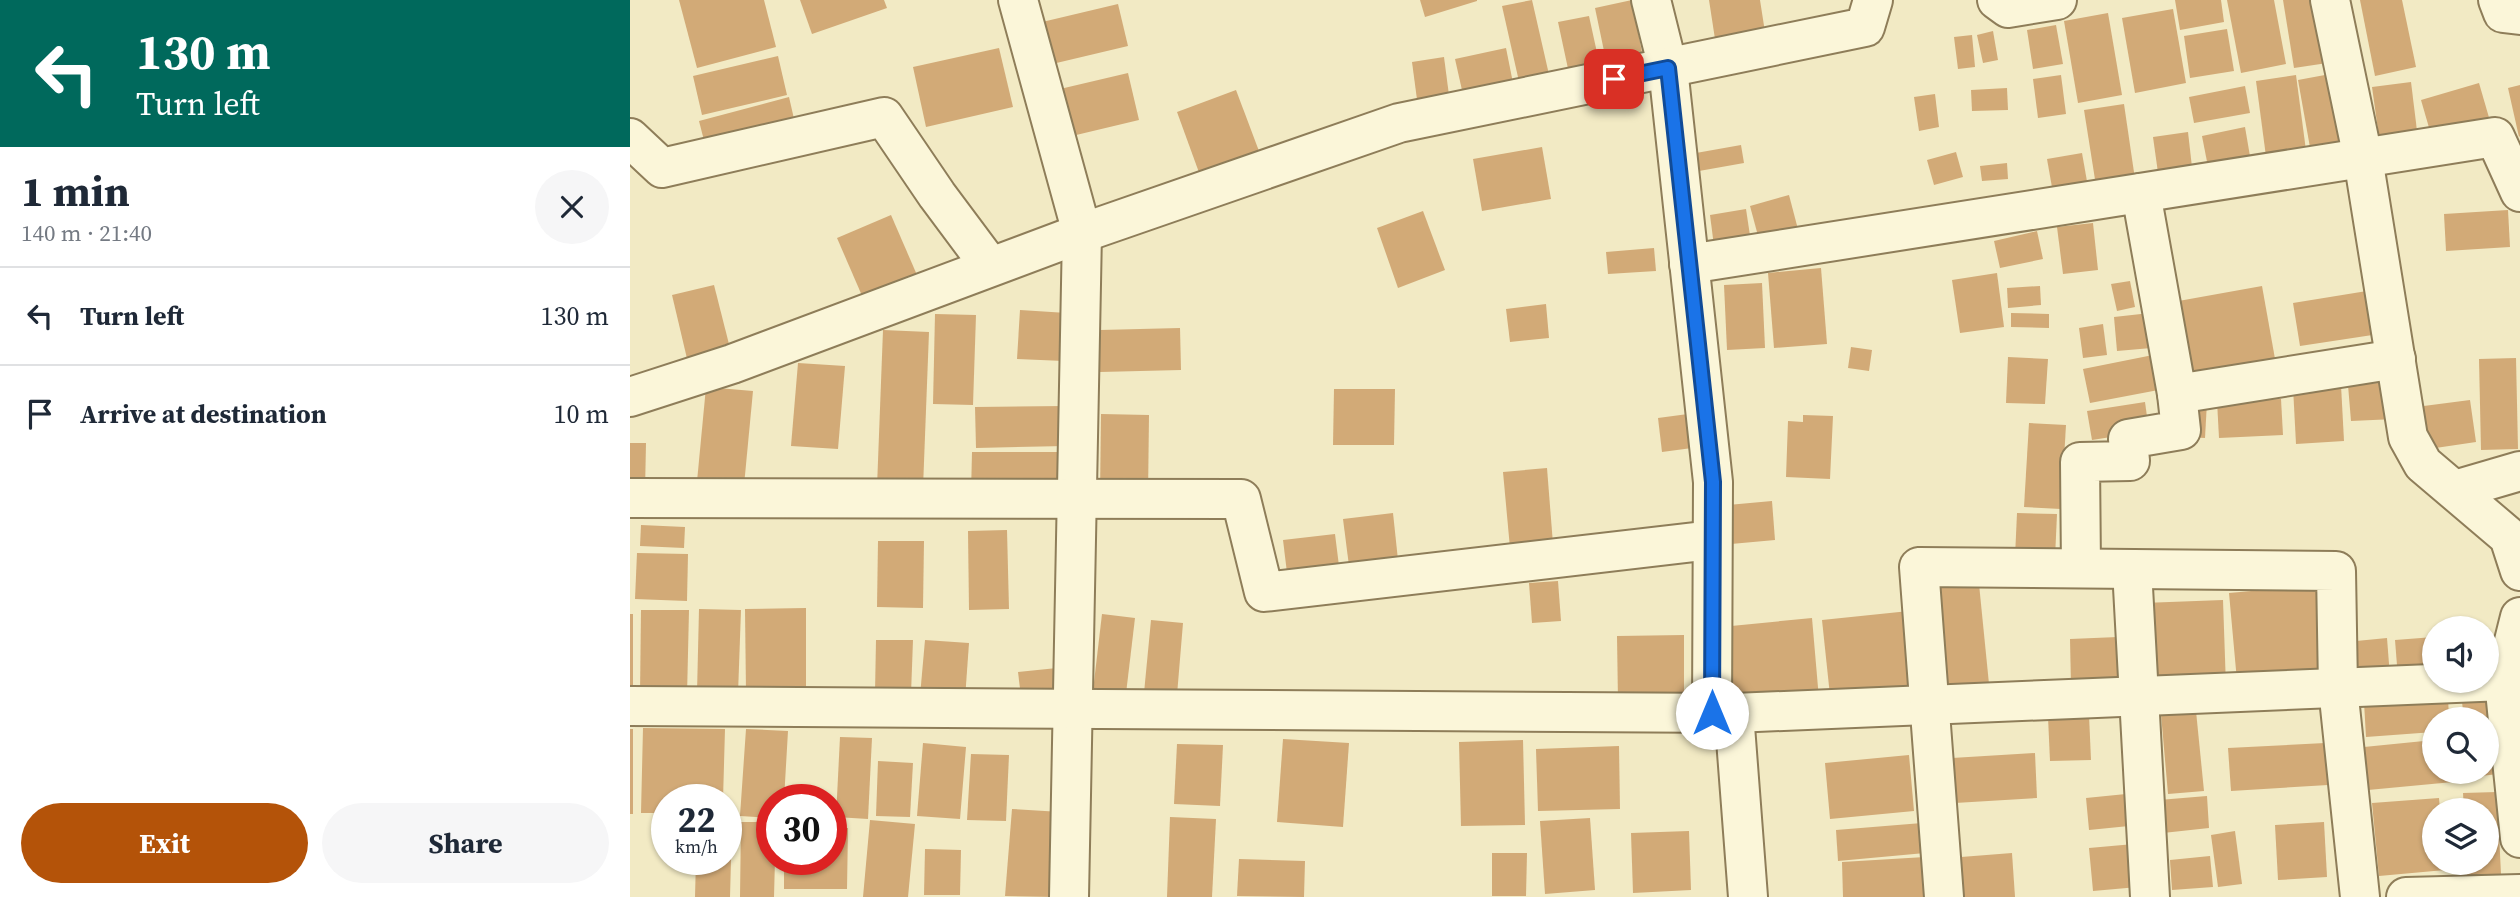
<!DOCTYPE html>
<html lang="en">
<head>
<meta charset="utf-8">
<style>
	:root { --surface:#fff; --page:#f6f6f7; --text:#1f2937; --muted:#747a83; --line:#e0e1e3; --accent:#b45309 }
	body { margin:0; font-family:"Source Serif 4",serif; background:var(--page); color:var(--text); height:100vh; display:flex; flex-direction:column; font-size:26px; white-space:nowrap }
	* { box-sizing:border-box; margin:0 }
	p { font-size:23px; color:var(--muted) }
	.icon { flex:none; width:38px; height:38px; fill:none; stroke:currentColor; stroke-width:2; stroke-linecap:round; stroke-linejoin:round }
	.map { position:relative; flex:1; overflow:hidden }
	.panel { display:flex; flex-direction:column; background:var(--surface); width:630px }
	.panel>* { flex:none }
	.banner { background:#00695c; color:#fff; overflow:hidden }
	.tools { position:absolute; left:1792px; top:616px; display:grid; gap:14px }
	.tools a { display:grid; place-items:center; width:77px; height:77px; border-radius:50%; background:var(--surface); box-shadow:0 2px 5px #0004; font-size:35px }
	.speed { position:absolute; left:21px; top:784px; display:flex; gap:14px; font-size:35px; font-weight:700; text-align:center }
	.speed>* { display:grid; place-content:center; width:91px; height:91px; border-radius:50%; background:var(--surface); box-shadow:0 2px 5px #0004; line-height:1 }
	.speed small { font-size:18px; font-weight:400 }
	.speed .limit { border:10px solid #d22; background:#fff; color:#111 }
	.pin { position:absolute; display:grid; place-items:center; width:60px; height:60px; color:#fff; margin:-30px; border-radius:14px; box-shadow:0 4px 10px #0006 }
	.me { position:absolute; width:77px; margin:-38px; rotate:0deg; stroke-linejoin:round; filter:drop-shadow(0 0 5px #0008) }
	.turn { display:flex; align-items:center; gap:24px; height:147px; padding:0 21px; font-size:32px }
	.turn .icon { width:91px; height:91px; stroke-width:2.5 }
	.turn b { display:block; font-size:49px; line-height:60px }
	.round { display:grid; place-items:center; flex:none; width:74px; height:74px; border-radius:37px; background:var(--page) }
	.summary { display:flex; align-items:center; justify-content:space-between; height:119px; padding:0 21px }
	h1 { font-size:42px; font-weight:700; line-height:52px }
	.button { display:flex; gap:14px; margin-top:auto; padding:14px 21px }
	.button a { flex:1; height:80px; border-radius:42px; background:var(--accent); color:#fff; font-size:28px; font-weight:700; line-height:80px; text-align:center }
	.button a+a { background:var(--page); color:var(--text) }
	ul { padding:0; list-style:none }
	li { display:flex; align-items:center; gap:21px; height:98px; padding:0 21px; border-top:2px solid var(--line) }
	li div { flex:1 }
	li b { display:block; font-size:26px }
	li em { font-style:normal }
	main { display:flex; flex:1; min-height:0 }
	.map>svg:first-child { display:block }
</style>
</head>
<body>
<main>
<section class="panel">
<div class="banner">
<div class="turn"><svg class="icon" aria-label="left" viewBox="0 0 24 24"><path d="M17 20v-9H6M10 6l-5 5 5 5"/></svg><div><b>130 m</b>Turn left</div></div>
</div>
<div class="summary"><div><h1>1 min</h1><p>140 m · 21:40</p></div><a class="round"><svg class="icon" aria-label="close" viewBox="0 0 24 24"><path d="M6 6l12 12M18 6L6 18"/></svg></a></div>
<ul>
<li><svg class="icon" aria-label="left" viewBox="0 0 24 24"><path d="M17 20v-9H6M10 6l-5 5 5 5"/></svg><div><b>Turn left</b></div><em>130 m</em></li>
<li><svg class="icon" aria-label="arrive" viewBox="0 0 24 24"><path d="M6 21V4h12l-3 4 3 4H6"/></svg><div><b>Arrive at destination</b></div><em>10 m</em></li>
</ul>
<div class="button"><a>Exit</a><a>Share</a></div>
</section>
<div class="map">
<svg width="1890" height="897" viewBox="0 0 1890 897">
	<rect width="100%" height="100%" fill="#f2eac4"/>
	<g fill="#d2aa77">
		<polygon points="49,0 134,0 146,47 67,68"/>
		<polygon points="170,0 254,0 257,8 182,34"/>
		<polygon points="790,0 847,0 847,1 795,17"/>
		<polygon points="902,0 920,79 890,86 872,6"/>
		<polygon points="1002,0 1014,63 978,70 965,8"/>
		<polygon points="1079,0 1130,0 1137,45 1087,52"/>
		<polygon points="1545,0 1591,0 1594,22 1550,30"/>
		<polygon points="1597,0 1644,0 1656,64 1611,73"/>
		<polygon points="1653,0 1694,0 1704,62 1664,68"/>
		<polygon points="1730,0 1772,0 1786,67 1745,76"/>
		<polygon points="488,4 498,46 418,65 408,23"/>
		<polygon points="1543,9 1556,83 1505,93 1492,18"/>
		<polygon points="1478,13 1492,95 1448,103 1434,21"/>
		<polygon points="959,16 971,71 940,78 928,22"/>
		<polygon points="1426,25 1433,64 1403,69 1397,30"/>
		<polygon points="1597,29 1604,71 1560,78 1554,36"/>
		<polygon points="1363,31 1368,60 1353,63 1347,35"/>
		<polygon points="1342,35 1345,67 1328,69 1324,37"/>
		<polygon points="369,48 383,107 296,127 283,67"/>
		<polygon points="876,48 884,88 834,99 825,59"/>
		<polygon points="148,56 157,95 72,115 63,76"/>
		<polygon points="814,57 820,103 788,107 782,62"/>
		<polygon points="1711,72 1724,146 1681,153 1668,80"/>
		<polygon points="498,73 509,120 442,136 430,89"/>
		<polygon points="1431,75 1436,114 1408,118 1403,79"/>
		<polygon points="1666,75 1677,158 1637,164 1626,81"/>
		<polygon points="1781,82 1788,139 1750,144 1742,87"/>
		<polygon points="1849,83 1860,121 1802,138 1791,100"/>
		<polygon points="1890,85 1890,136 1889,137 1878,88"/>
		<polygon points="1615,86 1620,113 1564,123 1559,97"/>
		<polygon points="1377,88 1378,110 1342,111 1341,90"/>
		<polygon points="606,90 635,167 575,189 547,112"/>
		<polygon points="1305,94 1309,127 1289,131 1284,97"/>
		<polygon points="159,97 167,132 78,156 69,121"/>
		<polygon points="1494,104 1506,186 1467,192 1454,110"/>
		<polygon points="1615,127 1622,168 1580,177 1572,136"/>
		<polygon points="1558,132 1563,176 1529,180 1523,137"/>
		<polygon points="1111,145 1114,163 1069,171 1066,153"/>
		<polygon points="912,147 921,199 852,211 843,159"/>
		<polygon points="1326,152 1333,177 1304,185 1297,160"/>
		<polygon points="1452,153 1458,187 1423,193 1417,159"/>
		<polygon points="1377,163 1378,179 1352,181 1350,166"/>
		<polygon points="1159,195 1170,237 1131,247 1120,206"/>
		<polygon points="1116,209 1122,249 1085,254 1080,215"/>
		<polygon points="1878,210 1880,247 1816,251 1814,214"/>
		<polygon points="793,211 815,270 768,288 747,228"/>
		<polygon points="261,215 287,275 233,298 207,238"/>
		<polygon points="1463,223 1468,270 1433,274 1427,227"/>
		<polygon points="1407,231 1413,259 1370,268 1364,241"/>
		<polygon points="1024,248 1026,271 978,274 976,252"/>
		<polygon points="1191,268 1197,344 1144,348 1138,273"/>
		<polygon points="1367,273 1374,327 1330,333 1322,280"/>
		<polygon points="1500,281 1505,307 1487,311 1481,284"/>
		<polygon points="1132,283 1135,348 1097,350 1094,285"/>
		<polygon points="84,285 102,356 59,367 42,295"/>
		<polygon points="1410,286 1411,305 1378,308 1377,288"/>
		<polygon points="1632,286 1647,370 1559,386 1543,302"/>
		<polygon points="1743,290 1749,334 1670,346 1663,303"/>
		<polygon points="916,304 919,338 880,342 876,309"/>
		<polygon points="390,310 437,313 434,361 387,359"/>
		<polygon points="1529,312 1533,347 1487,351 1484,317"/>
		<polygon points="1381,313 1419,314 1419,328 1381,327"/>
		<polygon points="305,314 346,315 343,405 303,404"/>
		<polygon points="1473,324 1477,355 1453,358 1449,328"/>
		<polygon points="550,328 551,370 470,372 470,330"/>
		<polygon points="253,330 299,332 293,488 247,487"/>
		<polygon points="1221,347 1242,350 1239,371 1218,368"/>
		<polygon points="1533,353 1539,388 1460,403 1453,369"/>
		<polygon points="1378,357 1418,359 1415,404 1376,403"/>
		<polygon points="1886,358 1888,449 1851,450 1849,359"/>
		<polygon points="168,363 215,366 208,449 161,446"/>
		<polygon points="1764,382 1765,419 1721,421 1718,385"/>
		<polygon points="1711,385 1714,441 1666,444 1663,387"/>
		<polygon points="76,387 123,391 113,496 66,492"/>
		<polygon points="704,389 765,389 764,445 703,445"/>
		<polygon points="1651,399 1653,435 1589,438 1587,401"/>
		<polygon points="1840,400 1846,442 1792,450 1786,407"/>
		<polygon points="1558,401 1577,402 1575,438 1557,437"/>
		<polygon points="1515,402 1519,431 1462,440 1457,411"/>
		<polygon points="435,406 436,446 346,448 345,407"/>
		<polygon points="1073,412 1077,446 1032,452 1028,418"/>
		<polygon points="471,414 519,415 518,496 470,495"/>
		<polygon points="1173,415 1203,416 1200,479 1156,477 1158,421 1173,422"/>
		<polygon points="1399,423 1436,425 1431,509 1394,507"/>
		<polygon points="0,443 16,443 15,491 0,491"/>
		<polygon points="342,452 436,452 435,494 341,494"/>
		<polygon points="917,468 923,544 880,548 873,472"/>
		<polygon points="1142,501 1145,540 1101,544 1098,505"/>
		<polygon points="763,513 768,560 719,566 713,519"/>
		<polygon points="1387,513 1427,514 1425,558 1385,557"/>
		<polygon points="11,525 55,527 54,548 10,546"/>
		<polygon points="377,530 379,609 339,610 338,531"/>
		<polygon points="705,534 710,574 658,581 653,540"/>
		<polygon points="248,541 294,541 293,608 247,607"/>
		<polygon points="7,553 58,554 57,601 5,599"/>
		<polygon points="928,581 931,621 902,623 899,583"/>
		<polygon points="1349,584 1359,684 1309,689 1299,589"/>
		<polygon points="1687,585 1694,673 1607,681 1599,593"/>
		<polygon points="1593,600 1596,687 1515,689 1513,603"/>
		<polygon points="176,608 176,692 116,693 115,609"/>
		<polygon points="69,609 111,610 108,694 67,693"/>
		<polygon points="11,610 59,610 57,696 10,695"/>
		<polygon points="1279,611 1287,696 1201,705 1192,620"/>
		<rect x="0" y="614" width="3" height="84"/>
		<polygon points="472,614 505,618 495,702 462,699"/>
		<polygon points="1182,618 1189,699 1098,707 1091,627"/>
		<polygon points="521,620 553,623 547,695 514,693"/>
		<polygon points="1054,635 1054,700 988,702 987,636"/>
		<polygon points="1488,637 1489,684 1441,686 1440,639"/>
		<polygon points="1804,637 1804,675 1768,678 1765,640"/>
		<polygon points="1757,638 1760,677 1719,680 1716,642"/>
		<polygon points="246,640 283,640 281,694 245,693"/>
		<polygon points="295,640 339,643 335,699 290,696"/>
		<polygon points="427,668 429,692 391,697 388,672"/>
		<polygon points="1818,697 1819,719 1804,719 1804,732 1736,737 1734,702"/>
		<polygon points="1864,699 1867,730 1857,731 1857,719 1834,719 1832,702"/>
		<polygon points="1566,711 1574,791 1538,794 1531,714"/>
		<polygon points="1459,715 1461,760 1420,761 1418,717"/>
		<polygon points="13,728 95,729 93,800 37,800 37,813 11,813"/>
		<rect x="0" y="729" width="3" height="85"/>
		<polygon points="116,729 158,731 154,800 142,800 142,818 110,816"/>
		<polygon points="210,737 242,738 238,819 206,817"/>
		<polygon points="1857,738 1865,738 1868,774 1834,778 1834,772 1857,772"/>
		<polygon points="653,739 719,743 713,827 647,822"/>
		<polygon points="893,740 895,825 831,826 829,742"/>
		<polygon points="1804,740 1804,772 1822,772 1823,782 1738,790 1734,747"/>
		<polygon points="293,743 336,747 330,819 287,816"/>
		<polygon points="1695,743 1698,785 1601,791 1598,748"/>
		<polygon points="547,744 593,745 590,806 544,804"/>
		<polygon points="989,746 990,809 908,811 906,749"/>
		<polygon points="1405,753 1407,798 1325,803 1322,758"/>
		<polygon points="341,754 379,755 376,821 337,820"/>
		<polygon points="1279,755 1284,811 1200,819 1195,763"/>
		<polygon points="248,761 283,763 280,817 246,816"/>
		<polygon points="1867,792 1871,874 1837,876 1837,863 1857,863 1857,810 1834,810 1833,793"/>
		<polygon points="1496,794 1499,826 1459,830 1456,798"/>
		<polygon points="1577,796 1579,828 1533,833 1529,800"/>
		<polygon points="1809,798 1810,810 1804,810 1804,863 1815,863 1815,870 1749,876 1742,803"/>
		<polygon points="382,809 431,812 425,897 375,896"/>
		<polygon points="540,817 586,819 582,897 537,897"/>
		<polygon points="960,818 965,890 915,894 910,821"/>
		<polygon points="240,820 285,824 278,897 233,897"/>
		<polygon points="111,822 142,822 142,859 145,859 144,897 110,897"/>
		<polygon points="1694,822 1697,877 1648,880 1645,825"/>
		<polygon points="96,823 102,823 100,897 65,897 66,859 96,859"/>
		<polygon points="1292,823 1295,853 1208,861 1206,830"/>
		<polygon points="201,828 218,828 217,889 154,889 154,859 201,859"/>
		<polygon points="1059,831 1061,890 1003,893 1001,833"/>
		<polygon points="1605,831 1612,884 1588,887 1581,835"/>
		<polygon points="1504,844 1508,887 1463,891 1459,848"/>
		<polygon points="295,849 331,850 330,895 294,895"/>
		<polygon points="862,853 897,853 896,896 862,896"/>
		<polygon points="1382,853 1385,897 1334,897 1331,857"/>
		<polygon points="1580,856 1583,887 1542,890 1540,860"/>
		<polygon points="1295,857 1297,897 1213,897 1212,862"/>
		<polygon points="609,859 675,861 674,897 607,896"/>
	</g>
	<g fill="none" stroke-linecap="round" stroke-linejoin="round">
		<g stroke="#8e7d59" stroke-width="42">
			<g id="minor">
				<polyline points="388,0 452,233 439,897"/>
				<polyline points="1021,0 1038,68 1083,482 1082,713"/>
				<polyline points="1367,0 1378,8 1427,0"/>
				<polyline points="1700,0 1733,158 1778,437 1793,464 1879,537 1890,571"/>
				<polyline points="1868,0 1873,13 1890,15"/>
				<polyline points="0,138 32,168 254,117 307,195 360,266"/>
				<polyline points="1059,264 1865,137 1890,192"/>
				<polyline points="1547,394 1766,359"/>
				<polyline points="0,397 102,364 452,233 769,123 1235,27 1243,0"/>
				<polyline points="1825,490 1890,471"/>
				<polyline points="0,498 611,499 634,592 1082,540"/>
				<polyline points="1451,568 1450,462 1500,461 1498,439 1551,430 1547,394 1511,193"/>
				<polyline points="1502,569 1520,897"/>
				<polyline points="1890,617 1874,681 1890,838"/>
				<polyline points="0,706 1104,713 1874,681"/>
				<polyline points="1104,713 1118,897"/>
				<polyline points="1314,897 1289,567 1706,571 1708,688 1730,897"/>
				<polyline points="1776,897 1890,894"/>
			</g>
		</g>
		<use href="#minor" stroke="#fbf6d9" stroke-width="38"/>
	</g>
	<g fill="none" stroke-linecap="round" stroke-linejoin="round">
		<g stroke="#114b97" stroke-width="18">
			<polyline id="route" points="984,79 1038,68 1083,482 1082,713"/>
		</g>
		<use href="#route" stroke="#1a73e8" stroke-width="12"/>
	</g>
</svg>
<div class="tools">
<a><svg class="icon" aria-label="sound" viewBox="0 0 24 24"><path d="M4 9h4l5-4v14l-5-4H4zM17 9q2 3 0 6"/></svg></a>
<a><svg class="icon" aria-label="search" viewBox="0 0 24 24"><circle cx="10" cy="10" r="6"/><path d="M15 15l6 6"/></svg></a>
<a><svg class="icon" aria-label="layers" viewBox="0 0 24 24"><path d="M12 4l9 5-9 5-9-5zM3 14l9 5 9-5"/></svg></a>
</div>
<div class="speed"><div>22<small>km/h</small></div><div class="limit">30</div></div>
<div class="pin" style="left:984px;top:79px;background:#d93025"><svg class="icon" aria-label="arrive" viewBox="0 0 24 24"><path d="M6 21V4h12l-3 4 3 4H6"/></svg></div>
<svg class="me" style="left:1082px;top:713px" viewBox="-20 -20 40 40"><circle r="19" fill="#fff"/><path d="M0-13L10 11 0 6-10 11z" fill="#1a73e8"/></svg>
</div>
</main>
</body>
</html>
